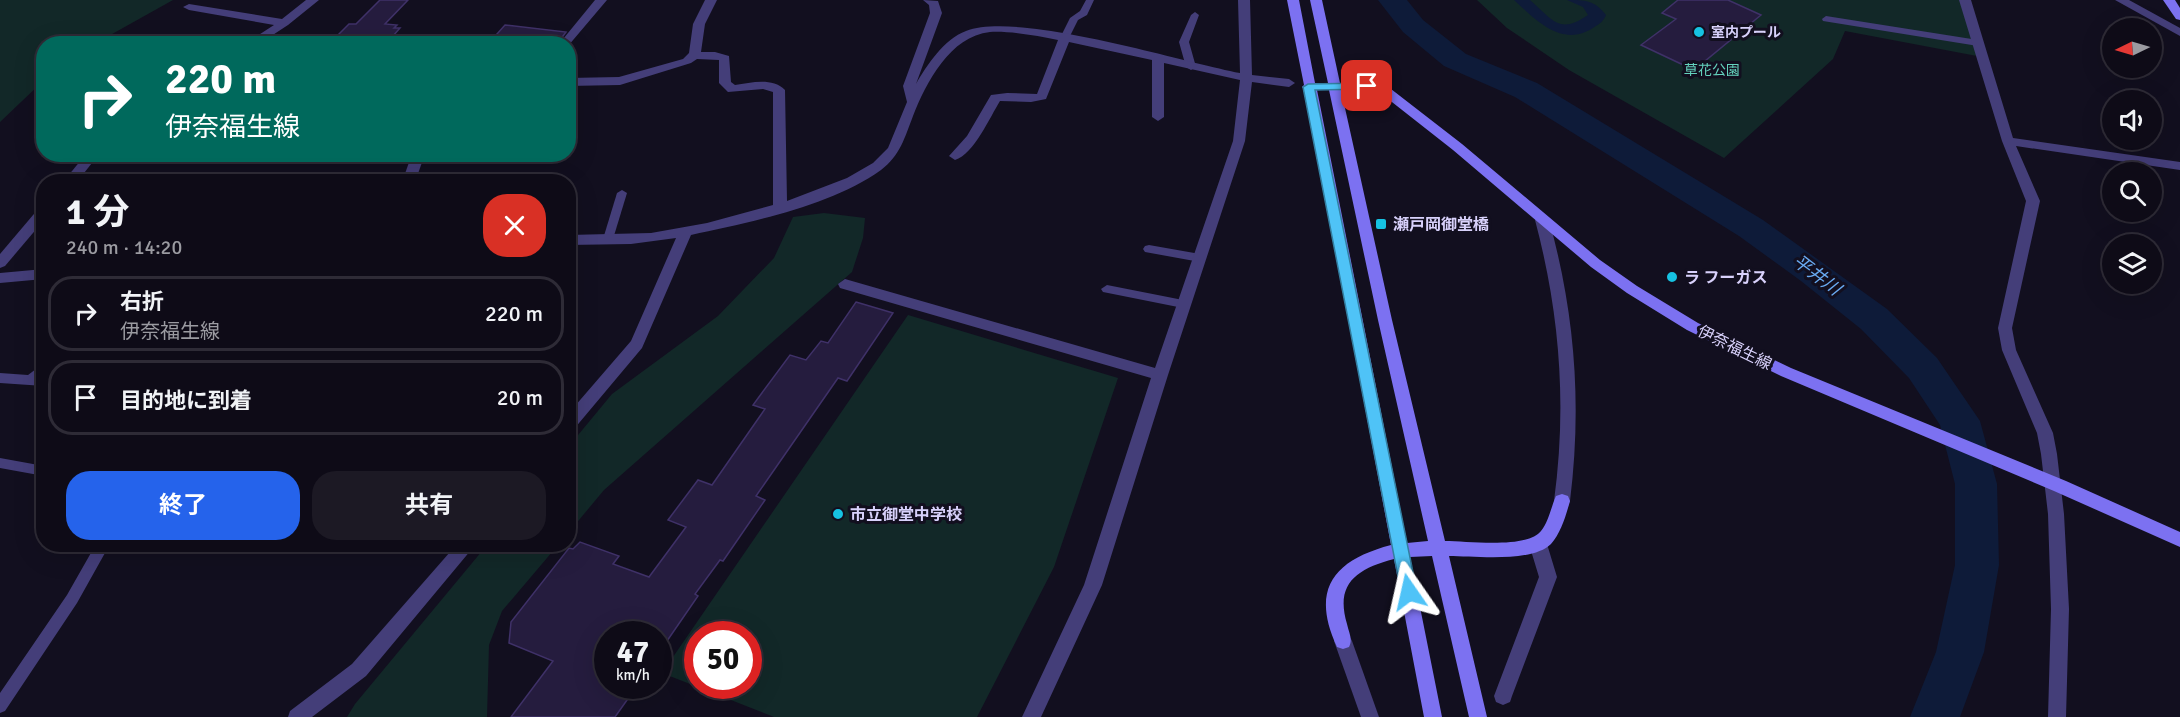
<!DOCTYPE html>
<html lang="ja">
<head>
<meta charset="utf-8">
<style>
	:root { --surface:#0e0b17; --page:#1c1924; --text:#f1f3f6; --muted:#9b9ba1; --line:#2e2b36; --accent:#2563eb }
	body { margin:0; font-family:Signika,"Noto Sans JP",sans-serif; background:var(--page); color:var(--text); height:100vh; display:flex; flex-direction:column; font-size:22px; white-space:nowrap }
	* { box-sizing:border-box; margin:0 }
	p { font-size:20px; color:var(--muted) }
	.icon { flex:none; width:33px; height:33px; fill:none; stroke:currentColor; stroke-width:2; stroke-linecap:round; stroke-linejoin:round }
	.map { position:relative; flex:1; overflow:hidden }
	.panel { position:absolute; left:36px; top:174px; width:540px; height:378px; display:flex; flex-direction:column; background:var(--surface); border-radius:24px; box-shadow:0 6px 24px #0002,0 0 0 2px var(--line) }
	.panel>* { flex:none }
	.top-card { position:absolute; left:36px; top:36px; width:540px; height:126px; border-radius:24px; box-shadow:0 6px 24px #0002,0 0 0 2px var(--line); background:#00695c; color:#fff; overflow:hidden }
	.needle { width:39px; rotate:265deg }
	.tools { position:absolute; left:2102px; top:18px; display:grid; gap:12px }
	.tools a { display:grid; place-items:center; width:60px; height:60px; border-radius:50%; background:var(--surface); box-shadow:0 6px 24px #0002,0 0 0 2px var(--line); font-size:30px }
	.speed { position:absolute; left:594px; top:621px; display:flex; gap:12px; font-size:30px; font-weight:700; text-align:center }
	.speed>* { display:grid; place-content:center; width:78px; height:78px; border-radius:50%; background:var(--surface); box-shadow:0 6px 24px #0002,0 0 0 2px var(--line); line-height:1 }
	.speed small { font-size:15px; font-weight:400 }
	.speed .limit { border:9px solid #d22; background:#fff; color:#111 }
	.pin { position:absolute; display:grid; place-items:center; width:51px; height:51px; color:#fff; margin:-26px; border-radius:12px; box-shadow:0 3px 9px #0006 }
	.me { position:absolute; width:66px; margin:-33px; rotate:349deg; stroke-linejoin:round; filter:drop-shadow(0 0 4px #0008) }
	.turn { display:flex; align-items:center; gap:21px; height:126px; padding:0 30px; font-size:27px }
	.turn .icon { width:78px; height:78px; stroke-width:2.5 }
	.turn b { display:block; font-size:42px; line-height:51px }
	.round { display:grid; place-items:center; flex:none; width:63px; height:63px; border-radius:24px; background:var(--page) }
	.headline { display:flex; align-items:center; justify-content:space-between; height:102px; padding:0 30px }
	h1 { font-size:36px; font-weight:700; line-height:45px }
	.cta { display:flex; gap:12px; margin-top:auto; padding:12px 30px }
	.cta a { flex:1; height:69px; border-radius:24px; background:var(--accent); color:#fff; font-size:24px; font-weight:700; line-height:69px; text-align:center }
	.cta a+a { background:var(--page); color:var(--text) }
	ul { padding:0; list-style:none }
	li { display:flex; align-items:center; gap:18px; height:75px; margin:0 12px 9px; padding:0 18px; border:3px solid var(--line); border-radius:24px }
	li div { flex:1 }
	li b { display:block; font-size:22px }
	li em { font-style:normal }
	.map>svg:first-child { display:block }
</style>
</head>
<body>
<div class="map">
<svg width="2180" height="717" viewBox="0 0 2180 717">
	<rect width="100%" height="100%" fill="#120f1f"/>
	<g fill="#122828" fill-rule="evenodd">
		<polygon points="0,0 173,0 96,43 44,44 43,81 0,122"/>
		<polygon points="1477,0 1960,0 1977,56 1845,31 1833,59 1724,158 1569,70 1507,28"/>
		<polygon points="824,213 865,218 863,238 852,272 604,490 569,532 569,446 612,394 718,316 774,258 793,217"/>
		<path d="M908,315L1118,378L1054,567L977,717H774L662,673ZM698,634H748V686H698Z"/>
		<polygon points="487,545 558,545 502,611 489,645 487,717 347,717 355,704"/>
	</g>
	<path fill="#0e1b39" d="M1514,0H1530C1553,20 1559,35 1588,15L1583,7L1567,0C1586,0 1594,0 1606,15C1603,22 1599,24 1593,28C1562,48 1536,20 1514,0Z"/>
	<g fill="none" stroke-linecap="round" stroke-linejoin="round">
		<polygon fill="#0e1b39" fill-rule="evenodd" points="1378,0 1407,0 1423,20 1466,54 1537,83 1763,220 1887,309 1937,358 1980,421 1997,484 1999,565 1984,652 1960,717 1910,717 1936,652 1955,565 1955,484 1940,425 1909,378 1861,329 1801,281 1739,236 1515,97 1444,66 1403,32"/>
	</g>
	<g fill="#251c3e" stroke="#3f3168" stroke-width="1.5">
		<polygon points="380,0 408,0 385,24 397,25 394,28 400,28 386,44 329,44 349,24 356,24"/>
		<polygon points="1678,0 1728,0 1761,15 1694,70 1641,45 1676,19 1662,13"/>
		<polygon points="505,25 566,32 557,44 488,44"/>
		<polygon points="856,302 893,313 847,381 838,378 756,496 765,500 723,561 720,560 695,594 698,596 658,654 658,634 608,634 608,686 637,686 615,717 511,717 553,661 509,643 511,622 569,548 573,549 580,542 619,556 613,564 649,577 686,527 668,520 698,480 712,485 765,409 753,405 790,355 806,360 821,341 828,343"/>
	</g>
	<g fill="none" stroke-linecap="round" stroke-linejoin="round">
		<g fill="#443e79" fill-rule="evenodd">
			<polygon points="1086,0 1094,0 1087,15 1078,20 1068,40 1062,40 1060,38 1070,18 1080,11"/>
			<polygon points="1195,12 1199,15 1189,42 1196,67 1191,70 1186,67 1179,42 1191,15"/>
			<polygon points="1826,16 1978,40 1983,43 1978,46 1823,21 1822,19"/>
			<polygon points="450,154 460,154 456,162 452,163 447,160"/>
			<polygon points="511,154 521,154 518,160 514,161 509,158"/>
			<polygon points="622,190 627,193 613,239 612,242 604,242 603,239 617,193"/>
			<polygon points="1149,245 1200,254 1206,258 1200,262 1145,252 1143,249 1145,246"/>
			<polygon points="1107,285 1183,300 1189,304 1183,308 1103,292 1101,289"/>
			<polygon points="44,363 44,386 0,383 0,373 28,375"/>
			<polygon points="0,458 44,466 44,476 0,468"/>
			<polygon points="96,544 110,544 77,603 5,711 0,713 0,693 67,595"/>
		</g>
		<g fill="#443e79" fill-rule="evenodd">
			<polygon points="306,0 319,0 288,25 259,44 245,44 274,25 189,10 183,7 189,4 282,19"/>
			<polygon points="595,0 607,0 568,46 568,44 559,44"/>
			<path d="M705,0H717L705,24L701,52H715L729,56L731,82L735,85C751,83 772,77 785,90L787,201L847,178L873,163L888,148L907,102L903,86L930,13L929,5L923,0L938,1L942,13L916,84C927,65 944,39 966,31C1019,11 1178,61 1240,73L1238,0H1250L1252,75L1289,79L1295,83L1289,87L1252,82L1245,141L1168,375L1102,585L1041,717H1022L1084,585L1151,378L840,288L838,284L845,279L1155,368L1233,141L1240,80L1164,63V117L1158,121L1152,117V60L1069,42L1046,99L1031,102L1000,101C990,117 974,154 955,160L949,156L967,136L991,95L1007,93L1037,94L1058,40C1037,36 1012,31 990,32C950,36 926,83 913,116C905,137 900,156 881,170C831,206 751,222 691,235L642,348L574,429L568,431V414L631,341L676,238L631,244L568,245V235L651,233L707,223L773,205V92L763,89L728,92L719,83V60L697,59L691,63L620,85L568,86V78L619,77L683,59L689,53L693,24Z"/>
			<polygon points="1959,0 1971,0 2013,138 2180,162 2180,170 2016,146 2040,201 2012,328 2016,350 2053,433 2057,454 2064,514 2069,609 2066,717 2048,717 2051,609 2048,514 2041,454 2037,433 2002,350 1998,328 2026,201 2002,141"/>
			<polygon points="2115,0 2129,0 2180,28 2180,36"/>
			<polygon points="86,154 99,154 77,182 63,182"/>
			<polygon points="412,154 425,154 415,182 402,182"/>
			<polygon points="44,207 44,220 5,266 0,268 0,254 39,208"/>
			<path d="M1542,216L1549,220C1575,313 1582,405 1570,501L1568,506L1562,508L1556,506L1554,501C1567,405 1560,314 1535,220Z"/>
			<polygon points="44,269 44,279 0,283 0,273"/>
			<polygon points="1538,537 1544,539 1547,544 1557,577 1512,696 1510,702 1503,705 1496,702 1494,696 1539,577 1529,544 1532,539"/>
			<polygon points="457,544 476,544 366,676 312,717 288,717 290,711 352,664"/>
			<polygon points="1343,633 1349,635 1352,641 1379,717 1361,717 1334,641 1337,635"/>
		</g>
		<g fill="#7c71f1" fill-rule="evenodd">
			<path d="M1287,0H1299L1315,83H1328L1310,0H1322L1340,83L1367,82L1391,89L1462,144L1600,260L1637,286L1698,323L1791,368L2066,481L2180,532V547L2054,491L1781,376L1687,330L1627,293L1591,267L1453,150L1383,95L1366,90H1341L1392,320L1445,541C1468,541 1527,549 1541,531C1549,521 1551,507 1556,496L1562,494L1568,496L1570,501C1566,515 1561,533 1551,544C1532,563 1474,556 1449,556L1487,717H1469L1432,556L1410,557L1442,717H1424L1394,559C1356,569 1335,584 1347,624C1349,633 1353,639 1349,647L1343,649L1337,647C1310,589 1334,560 1391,545L1305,90L1302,87L1304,85ZM1317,90H1329L1378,320L1428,541L1407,543Z"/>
			<polygon points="2163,0 2175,0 2180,8 2180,20 2176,19"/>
		</g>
	</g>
	<polygon fill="#4fc3f7" stroke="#337fa1" stroke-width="1.5" points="1367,83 1371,84 1371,89 1315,90 1417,592 1415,597 1403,597 1401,592 1303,87 1308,84"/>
	<g fill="#16c2e2" stroke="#120f1f" stroke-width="2">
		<circle cx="1699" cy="32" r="6"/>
		<rect x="1375" y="218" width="12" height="12" rx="3"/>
		<circle cx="1672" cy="277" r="6"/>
		<circle cx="838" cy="514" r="6"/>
	</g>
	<g text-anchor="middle" stroke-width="6" stroke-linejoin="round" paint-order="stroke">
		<g font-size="14" font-weight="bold" fill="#d8d1fb" stroke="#120f1f" text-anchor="start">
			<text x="1711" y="37">室内プール</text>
		</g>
		<g font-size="14" fill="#64d3be" stroke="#120f1f">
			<text x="1712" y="75">草花公園</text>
		</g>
		<g font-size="16" font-weight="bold" fill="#d8d1fb" stroke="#120f1f" text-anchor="start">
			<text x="1393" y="230">瀬戸岡御堂橋</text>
			<text x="1684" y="283">ラ フーガス</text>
			<text x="850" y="520">市立御堂中学校</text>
		</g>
		<g font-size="16" fill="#d8d1fb" stroke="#120f1f">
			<text transform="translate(1735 347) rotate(26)" y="6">伊奈福生線</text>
		</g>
		<g font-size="18" font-style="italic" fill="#69aaf1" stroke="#120f1f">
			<text transform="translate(1817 275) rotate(37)" y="6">平井川</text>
		</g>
	</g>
</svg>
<div class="tools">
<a><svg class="needle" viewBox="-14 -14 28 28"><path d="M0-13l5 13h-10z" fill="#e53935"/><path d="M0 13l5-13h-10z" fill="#9b9ba1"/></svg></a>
<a><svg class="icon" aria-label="sound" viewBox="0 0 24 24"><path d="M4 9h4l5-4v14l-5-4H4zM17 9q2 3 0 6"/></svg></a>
<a><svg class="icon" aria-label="search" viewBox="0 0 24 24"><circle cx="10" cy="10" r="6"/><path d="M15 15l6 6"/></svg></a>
<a><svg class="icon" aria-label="layers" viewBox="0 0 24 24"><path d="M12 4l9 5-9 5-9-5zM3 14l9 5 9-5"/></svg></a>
</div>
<div class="speed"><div>47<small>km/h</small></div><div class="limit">50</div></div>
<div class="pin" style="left:1367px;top:86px;background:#d93025"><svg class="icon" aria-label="arrive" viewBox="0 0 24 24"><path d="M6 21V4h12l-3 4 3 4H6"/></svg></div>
<svg class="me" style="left:1409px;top:592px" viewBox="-20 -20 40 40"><path d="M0-17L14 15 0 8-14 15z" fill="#4fc3f7" stroke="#fff" stroke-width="4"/></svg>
<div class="top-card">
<div class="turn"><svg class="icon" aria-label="right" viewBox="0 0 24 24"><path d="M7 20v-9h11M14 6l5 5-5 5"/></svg><div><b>220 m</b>伊奈福生線</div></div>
</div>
<section class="panel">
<div class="headline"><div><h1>1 分</h1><p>240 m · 14:20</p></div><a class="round" style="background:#d93025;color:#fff"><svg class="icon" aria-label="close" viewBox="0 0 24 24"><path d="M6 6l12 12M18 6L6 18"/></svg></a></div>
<ul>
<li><svg class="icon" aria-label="right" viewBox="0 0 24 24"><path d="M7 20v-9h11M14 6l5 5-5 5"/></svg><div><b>右折</b><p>伊奈福生線</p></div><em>220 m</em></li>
<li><svg class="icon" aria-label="arrive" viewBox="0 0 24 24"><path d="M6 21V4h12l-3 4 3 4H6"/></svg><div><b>目的地に到着</b></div><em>20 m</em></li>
</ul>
<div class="cta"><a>終了</a><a>共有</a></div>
</section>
</div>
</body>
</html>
